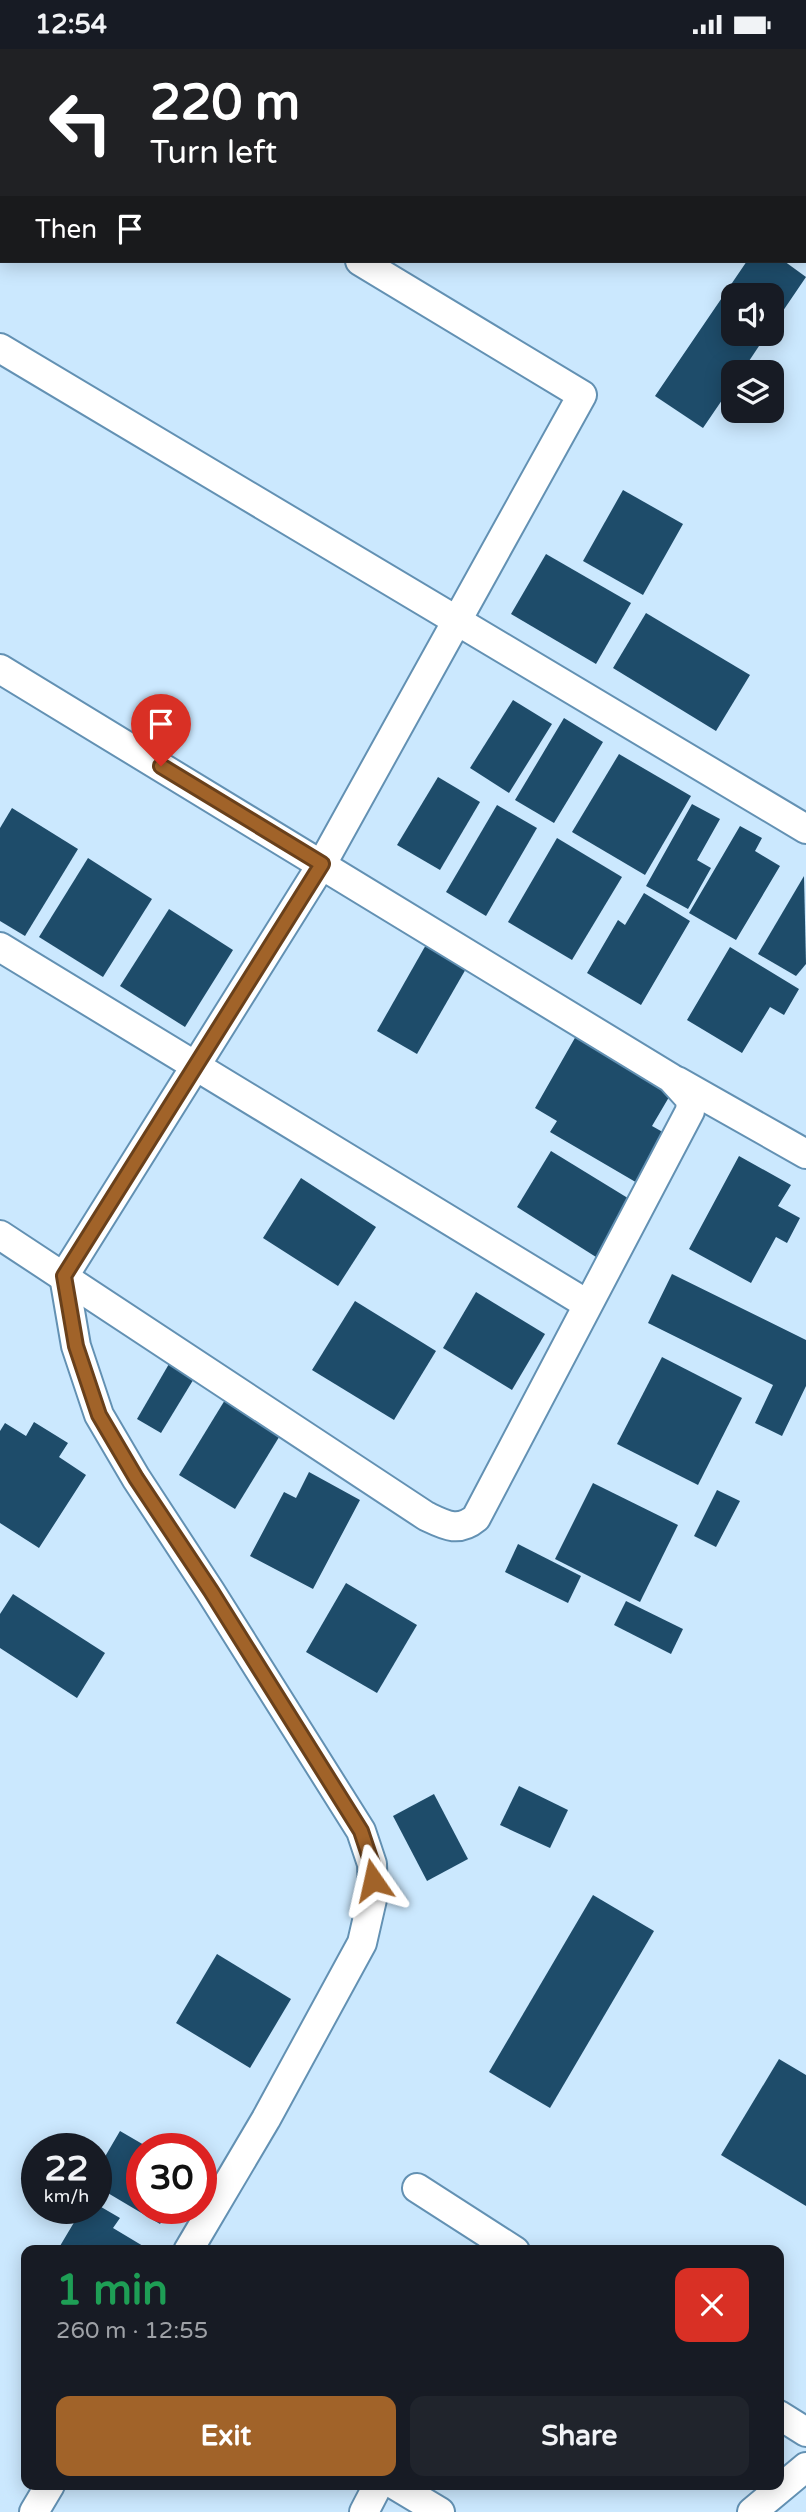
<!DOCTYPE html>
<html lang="en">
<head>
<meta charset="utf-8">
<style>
	:root { --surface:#171b24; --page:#20242c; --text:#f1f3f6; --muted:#9ea1a6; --accent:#a16329 }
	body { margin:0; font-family:"Varela Round",sans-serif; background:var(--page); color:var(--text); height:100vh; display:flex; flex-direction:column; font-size:26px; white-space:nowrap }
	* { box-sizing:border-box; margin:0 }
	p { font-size:23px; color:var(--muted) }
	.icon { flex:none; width:38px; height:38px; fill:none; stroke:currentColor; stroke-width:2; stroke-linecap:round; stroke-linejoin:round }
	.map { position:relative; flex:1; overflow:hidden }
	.panel { position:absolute; left:21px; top:2196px; width:763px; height:245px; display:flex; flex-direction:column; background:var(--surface); border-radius:14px; box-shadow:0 4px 18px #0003 }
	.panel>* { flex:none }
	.banner { position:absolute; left:0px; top:0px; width:807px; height:214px; box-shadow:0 4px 18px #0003; background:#202124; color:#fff; overflow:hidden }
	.tools { position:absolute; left:721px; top:234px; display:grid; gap:14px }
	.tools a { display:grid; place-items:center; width:63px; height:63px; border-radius:14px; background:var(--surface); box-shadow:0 4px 18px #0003; font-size:35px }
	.speed { position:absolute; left:21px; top:2084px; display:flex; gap:14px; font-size:35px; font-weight:700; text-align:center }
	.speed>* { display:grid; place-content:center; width:91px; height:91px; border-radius:50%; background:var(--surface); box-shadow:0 4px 18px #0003; line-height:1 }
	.speed small { font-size:18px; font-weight:400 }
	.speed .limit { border:10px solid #d22; background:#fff; color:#111 }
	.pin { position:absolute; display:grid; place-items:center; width:60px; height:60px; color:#fff; margin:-72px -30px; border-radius:50% 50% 50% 0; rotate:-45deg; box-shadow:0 0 7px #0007 }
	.pin .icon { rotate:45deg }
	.me { position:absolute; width:77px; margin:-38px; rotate:349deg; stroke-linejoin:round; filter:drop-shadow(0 0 5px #0008) }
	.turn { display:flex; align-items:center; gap:24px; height:147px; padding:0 35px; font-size:32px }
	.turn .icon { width:91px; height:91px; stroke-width:2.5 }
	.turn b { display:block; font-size:49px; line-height:60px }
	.then { display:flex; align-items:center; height:66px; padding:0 35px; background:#0003; gap:14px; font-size:26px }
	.round { display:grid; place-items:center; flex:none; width:74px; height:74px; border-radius:14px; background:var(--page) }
	.overview { display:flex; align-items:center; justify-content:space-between; height:119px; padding:0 35px }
	h1 { font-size:42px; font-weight:700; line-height:52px; color:#1e9e55 }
	.primary-button { display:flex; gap:14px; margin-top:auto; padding:14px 35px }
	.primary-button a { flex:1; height:80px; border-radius:14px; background:var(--accent); color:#fff; font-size:28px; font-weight:700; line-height:80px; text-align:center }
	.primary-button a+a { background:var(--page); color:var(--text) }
	.status { display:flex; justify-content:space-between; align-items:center; height:49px; padding:0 35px; background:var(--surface); direction:ltr }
	.status svg { height:19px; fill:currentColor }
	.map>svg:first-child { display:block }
</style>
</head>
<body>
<div class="status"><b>12:54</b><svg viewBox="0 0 49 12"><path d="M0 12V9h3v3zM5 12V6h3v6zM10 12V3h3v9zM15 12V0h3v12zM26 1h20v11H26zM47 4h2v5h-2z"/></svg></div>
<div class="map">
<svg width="806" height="2463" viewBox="0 0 806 2463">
	<rect width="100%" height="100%" fill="#cbe8fe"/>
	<g fill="#1e4c6a">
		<polygon points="747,212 784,212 806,228 772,278 772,247 733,247 733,285 767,285 741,324 733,324 733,335 703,379 655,347"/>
		<polygon points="623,441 683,475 643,546 583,512"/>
		<polygon points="546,505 631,554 596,615 511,565"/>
		<polygon points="646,564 750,626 716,682 613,619"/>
		<polygon points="513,651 552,675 509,744 470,719"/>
		<polygon points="564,669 603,693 554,774 515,751"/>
		<polygon points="619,705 691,747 645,826 572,783"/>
		<polygon points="438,728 480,753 440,821 397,796"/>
		<polygon points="692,755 720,770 697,811 711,819 688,860 646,837"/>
		<polygon points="497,756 537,779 486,867 446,843"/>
		<polygon points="12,759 78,800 25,887 0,872 0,779"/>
		<polygon points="740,777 762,789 755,802 780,817 736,891 689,864"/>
		<polygon points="557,789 622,828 572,911 508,873"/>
		<polygon points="88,809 152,850 103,928 39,888"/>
		<polygon points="804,827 806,915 796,927 758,905"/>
		<polygon points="644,844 690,872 641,956 587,924 618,871 625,876"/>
		<polygon points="169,860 233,901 185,978 120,937"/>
		<polygon points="427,894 467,918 417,1005 377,982"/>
		<polygon points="730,898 799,940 784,966 770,958 742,1004 687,971"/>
		<polygon points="576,987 672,1043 652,1077 668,1086 639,1135 550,1083 557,1072 535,1059"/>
		<polygon points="551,1102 631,1151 596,1208 517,1158"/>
		<polygon points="739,1107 791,1136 778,1157 800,1169 787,1194 776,1188 751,1234 689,1200"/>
		<polygon points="301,1129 376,1178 338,1237 263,1189"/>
		<polygon points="672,1225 806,1291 806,1337 782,1387 755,1374 773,1336 648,1274"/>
		<polygon points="476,1243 545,1285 512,1341 443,1299"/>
		<polygon points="355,1252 436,1302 394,1371 312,1321"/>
		<polygon points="173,1308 198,1323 161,1384 137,1370"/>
		<polygon points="662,1308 742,1349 698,1436 617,1395"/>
		<polygon points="228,1346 284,1380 235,1460 179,1426"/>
		<polygon points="34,1373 68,1394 59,1408 86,1426 39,1499 0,1474 0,1382 5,1374 26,1387"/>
		<polygon points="309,1423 360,1451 313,1540 250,1507 284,1443 296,1449"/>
		<polygon points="593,1434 678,1476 640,1553 555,1510"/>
		<polygon points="717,1441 740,1452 716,1498 694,1487"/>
		<polygon points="518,1495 581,1527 568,1554 505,1523"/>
		<polygon points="346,1534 417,1576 377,1644 306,1603"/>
		<polygon points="13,1545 105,1604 77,1649 0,1599 0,1565"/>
		<polygon points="626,1552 683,1580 671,1605 614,1576"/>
		<polygon points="519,1737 568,1761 550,1799 500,1776"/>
		<polygon points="434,1745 468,1810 427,1832 393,1767"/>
		<polygon points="593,1846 654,1882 550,2059 489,2023"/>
		<polygon points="217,1905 291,1950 250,2019 176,1974"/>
		<polygon points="779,2010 806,2026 806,2157 721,2106"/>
		<polygon points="120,2082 151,2100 142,2100 142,2160 170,2160 160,2175 96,2137 96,2123"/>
		<polygon points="96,2155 120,2169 113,2179 148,2200 147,2202 57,2202 82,2160 96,2160"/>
	</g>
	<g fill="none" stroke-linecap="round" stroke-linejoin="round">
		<g stroke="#6391b3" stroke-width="32">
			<g id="street">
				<polyline points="12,0 15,2"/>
				<polyline points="0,299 806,780"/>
				<path d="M0,620L671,1029L691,1051L690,1062L476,1469C458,1484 445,1476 426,1467L0,1186"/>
				<polyline points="0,898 587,1255"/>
				<polyline points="677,1032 806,1105"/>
				<polyline points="417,2139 515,2202"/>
				<polyline points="188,2202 266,2070 362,1894 373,1846 372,1815 361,1782 210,1542 136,1429 99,1366 76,1297 64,1227 322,815 582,346 360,212"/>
				<polyline points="779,2366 806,2383"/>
				<polyline points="395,2436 440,2463"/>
				<polyline points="34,2463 50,2436"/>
				<polyline points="364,2463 378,2436"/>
				<polyline points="752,2463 806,2418"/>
			</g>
		</g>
		<use href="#street" stroke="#fff" stroke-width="28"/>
	</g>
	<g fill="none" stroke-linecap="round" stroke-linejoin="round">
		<g stroke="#69401b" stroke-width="18">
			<polyline id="route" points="161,717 322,815 64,1227 76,1297 99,1366 136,1429 211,1542 361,1782 372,1815 373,1831"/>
		</g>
		<use href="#route" stroke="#a16329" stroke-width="12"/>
	</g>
</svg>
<div class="tools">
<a><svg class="icon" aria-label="sound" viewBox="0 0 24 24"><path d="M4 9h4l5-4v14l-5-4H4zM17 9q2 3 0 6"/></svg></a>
<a><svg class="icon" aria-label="layers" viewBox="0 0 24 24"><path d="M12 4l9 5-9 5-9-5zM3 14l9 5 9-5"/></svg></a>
</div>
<div class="speed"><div>22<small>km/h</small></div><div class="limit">30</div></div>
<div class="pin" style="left:161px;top:717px;background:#d93025"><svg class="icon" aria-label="arrive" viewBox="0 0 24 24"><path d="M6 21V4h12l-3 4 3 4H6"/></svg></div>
<svg class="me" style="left:373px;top:1831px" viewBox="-20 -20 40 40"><path d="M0-17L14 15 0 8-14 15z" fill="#a16329" stroke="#fff" stroke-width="4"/></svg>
<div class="banner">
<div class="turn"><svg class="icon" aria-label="left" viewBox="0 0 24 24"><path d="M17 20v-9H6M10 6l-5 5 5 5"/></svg><div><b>220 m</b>Turn left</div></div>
<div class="then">Then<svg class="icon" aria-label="arrive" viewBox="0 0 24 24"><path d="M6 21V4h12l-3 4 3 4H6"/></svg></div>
</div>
<section class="panel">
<div class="overview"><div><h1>1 min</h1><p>260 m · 12:55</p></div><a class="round" style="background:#d93025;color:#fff"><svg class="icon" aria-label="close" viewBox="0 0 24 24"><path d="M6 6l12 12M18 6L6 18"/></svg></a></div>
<div class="primary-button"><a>Exit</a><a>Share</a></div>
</section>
</div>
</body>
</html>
